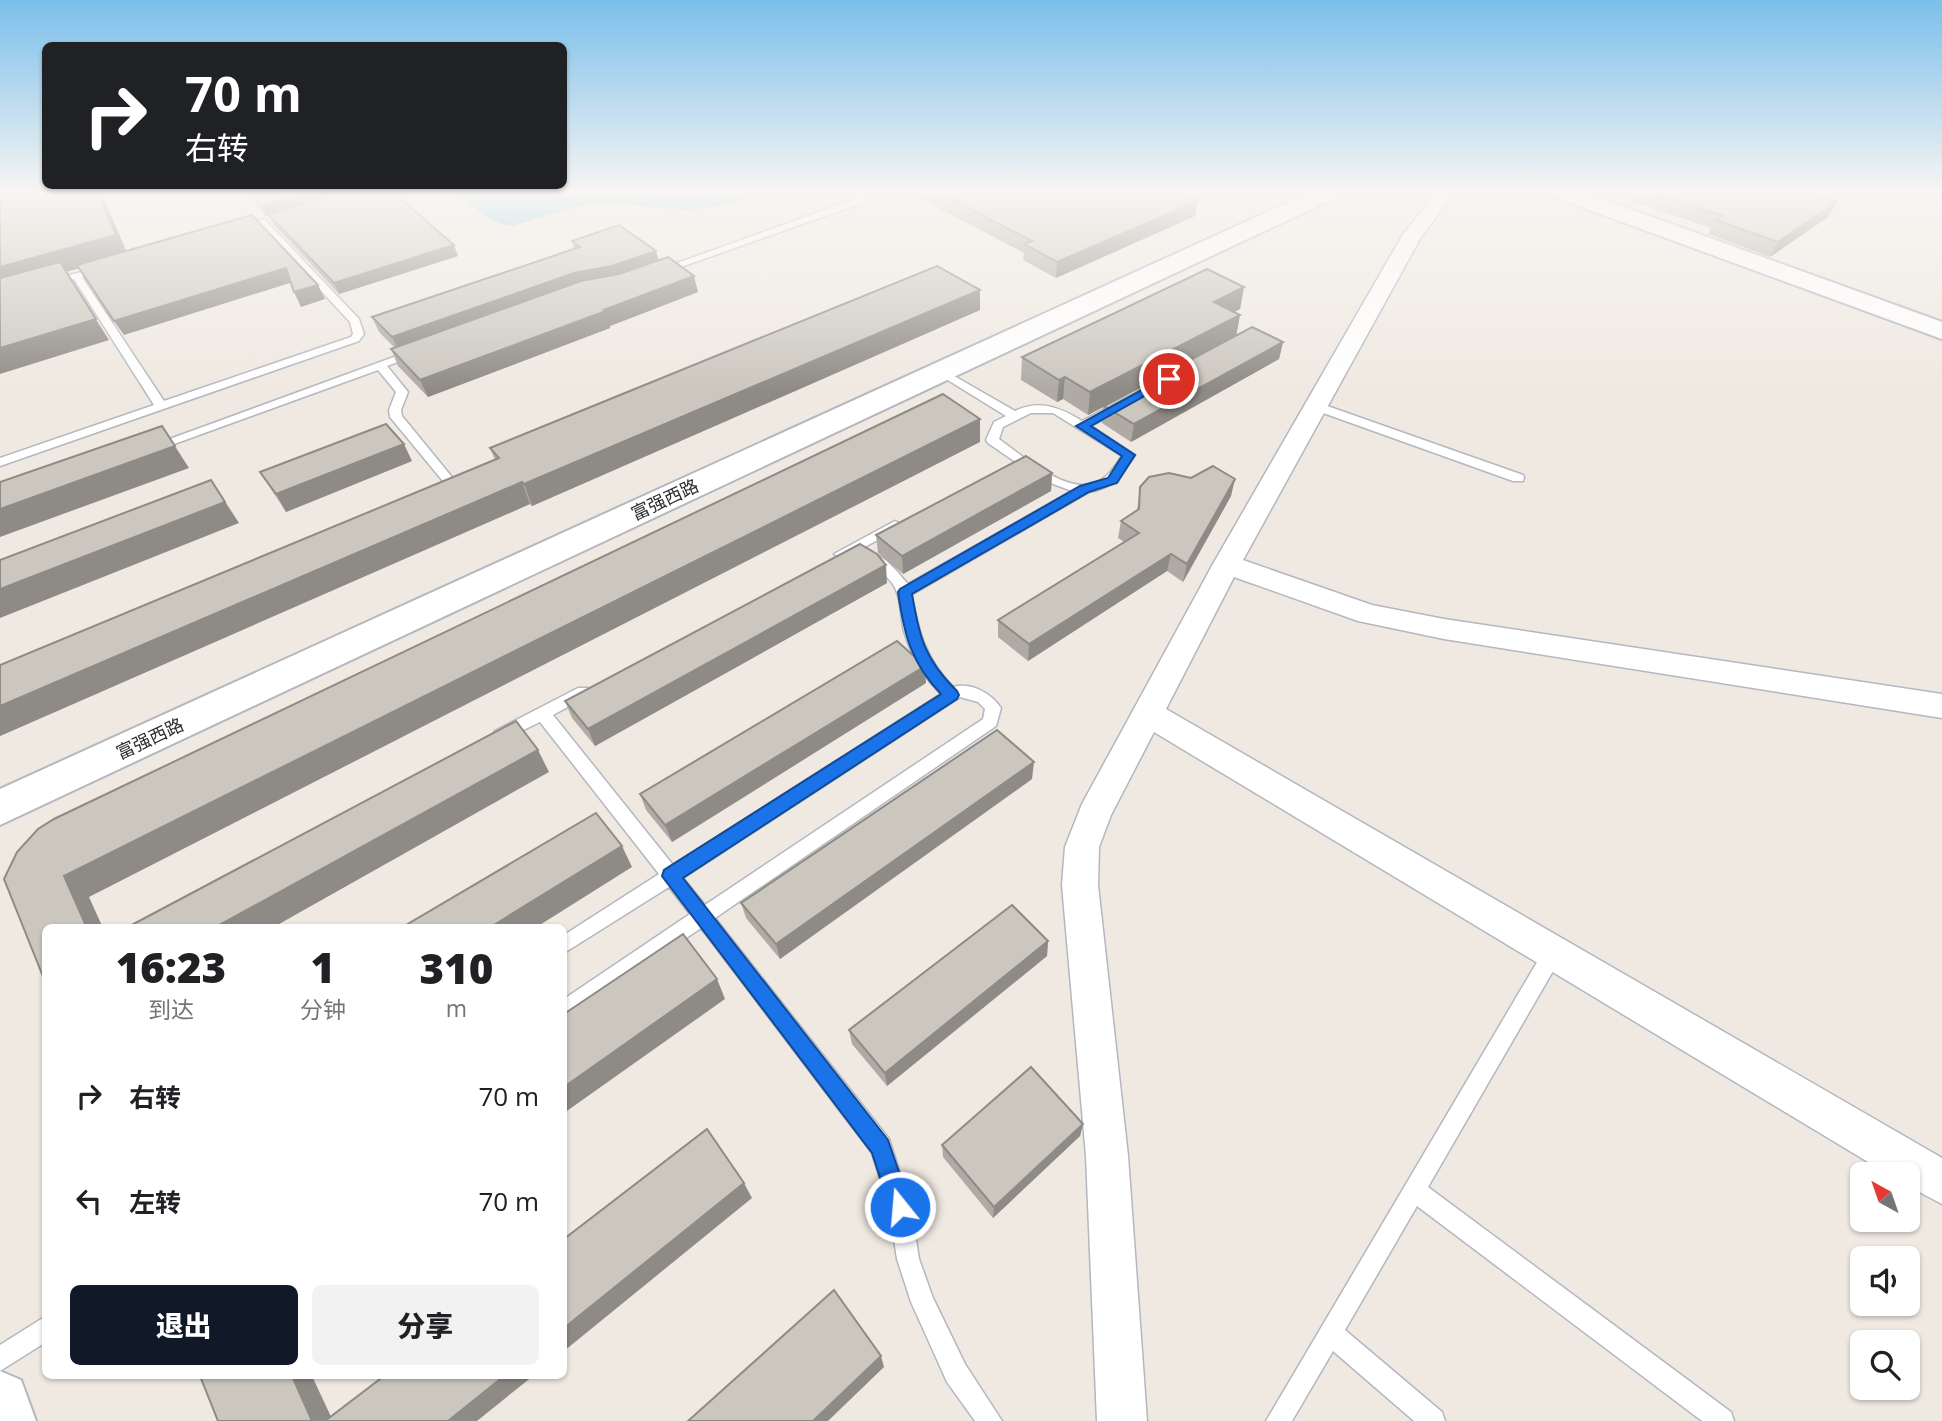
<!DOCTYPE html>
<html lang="zh">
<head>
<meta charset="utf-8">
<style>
	:root { --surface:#fff; --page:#f2f2f2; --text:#202124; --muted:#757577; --accent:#111827 }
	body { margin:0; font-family:"Open Sans","Noto Sans SC",sans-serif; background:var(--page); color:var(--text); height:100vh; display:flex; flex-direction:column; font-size:26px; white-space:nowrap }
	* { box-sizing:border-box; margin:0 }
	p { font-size:23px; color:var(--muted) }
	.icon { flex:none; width:38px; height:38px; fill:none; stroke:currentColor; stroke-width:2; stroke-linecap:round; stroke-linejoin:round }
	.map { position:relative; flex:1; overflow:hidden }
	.details { position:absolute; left:42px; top:924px; width:525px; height:455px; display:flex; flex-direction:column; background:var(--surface); border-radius:10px; box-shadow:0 2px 5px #0004 }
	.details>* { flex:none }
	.hud { position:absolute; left:42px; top:42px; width:525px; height:147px; border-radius:10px; box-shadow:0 2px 5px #0004; background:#202124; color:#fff; overflow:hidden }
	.needle { width:46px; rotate:320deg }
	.tools { position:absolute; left:1850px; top:1162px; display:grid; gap:14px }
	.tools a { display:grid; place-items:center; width:70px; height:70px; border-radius:10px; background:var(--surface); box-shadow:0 2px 5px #0004; font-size:35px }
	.pin { position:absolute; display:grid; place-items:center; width:60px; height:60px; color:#fff; margin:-30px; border:4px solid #fff; border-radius:50%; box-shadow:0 2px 7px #0007 }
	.me { position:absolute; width:77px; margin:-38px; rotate:343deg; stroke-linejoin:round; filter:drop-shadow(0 0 5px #0008) }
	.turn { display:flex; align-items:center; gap:24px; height:147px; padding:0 28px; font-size:32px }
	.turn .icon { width:91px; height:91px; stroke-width:2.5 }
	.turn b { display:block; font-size:49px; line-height:60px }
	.eta { display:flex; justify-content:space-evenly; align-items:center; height:119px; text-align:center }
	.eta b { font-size:42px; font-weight:800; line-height:49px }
	.primary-button { display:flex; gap:14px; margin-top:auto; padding:14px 28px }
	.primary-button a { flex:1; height:80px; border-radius:10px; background:var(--accent); color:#fff; font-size:28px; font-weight:800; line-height:80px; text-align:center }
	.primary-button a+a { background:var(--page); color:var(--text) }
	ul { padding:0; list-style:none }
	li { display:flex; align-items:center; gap:21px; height:105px; padding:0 28px }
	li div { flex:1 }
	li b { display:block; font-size:26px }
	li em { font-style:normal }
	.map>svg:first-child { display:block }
</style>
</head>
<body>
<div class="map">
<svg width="1942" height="1421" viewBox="0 0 1942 1421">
	<rect width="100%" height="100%" fill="#efe9e1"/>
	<path fill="#75cff0" d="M456,192H781L720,206L686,210L603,203L575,207L512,226C490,224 472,205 456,192Z"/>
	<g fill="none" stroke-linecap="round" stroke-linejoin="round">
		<g stroke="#b4b7c1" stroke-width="3">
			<g id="service">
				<polygon points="859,192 868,192 862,203 664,273 655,271 855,199"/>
				<polygon points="259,220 265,220 359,319 364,334 359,341 0,466 0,458 154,405 74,279 49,286 45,285 45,281 106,266 106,270 82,277 164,401 351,337 353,334 350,322 259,224"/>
				<polygon points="413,350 417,351 417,355 387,366 408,392 401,410 402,416 460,487 452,496 442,496 441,493 447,486 390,417 389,410 396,392 378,370 155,451 151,452 145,448"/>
				<path d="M942,369L1015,411C1040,399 1061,408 1082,421L1116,403H1124V409L1091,426L1135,455C1122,474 1113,489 1089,492L911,595C919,632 925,658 953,687C971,682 991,693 1001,708L996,726L715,918L889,1139L911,1207L919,1259L933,1298L965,1364L1002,1421H975L947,1382L911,1302L897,1259L889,1207L872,1153L701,928L571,1016L564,1019V999L690,914L669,887L564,953V935L659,874L540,722L501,741L495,739L493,735L495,731L578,688H588L591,692L588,696L553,715L673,865L941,694C924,677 912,657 905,634C900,620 902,603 896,590C890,574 871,568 861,556L863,553C882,550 897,572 908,584L1072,491L1040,479L988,443L986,440L994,422L1006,416L938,374V370ZM1031,413H1053L1122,456C1115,466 1108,478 1095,483C1067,495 1021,455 999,439L1003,427ZM960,697L978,702L985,709L983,719L705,905L683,878Z"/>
				<polygon points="1316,402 1523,475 1524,478 1523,481 1513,481 1312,409 1310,406"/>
				<polygon points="895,521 902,525 900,528 846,557 841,559 834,554"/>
				<polygon points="1553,944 1560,947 1562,953 1560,959 1428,1187 1731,1412 1734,1421 1702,1421 1417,1206 1345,1330 1442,1412 1445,1421 1414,1421 1333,1351 1292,1421 1266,1421 1546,947"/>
				<polygon points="46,1316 46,1342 0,1371 0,1345"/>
			</g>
		</g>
		<g stroke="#b4b7c1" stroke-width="3">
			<polygon id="minor" points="1437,192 1455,192 1421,237 1243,560 1372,605 1444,619 1942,694 1942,718 1444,639 1358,621 1234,577 1166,709 1942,1158 1942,1204 1908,1186 1908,1174 1888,1174 1154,732 1111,815 1099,847 1098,885 1128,1156 1147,1421 1097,1421 1086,1156 1062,885 1065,847 1082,804 1213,564 1402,236"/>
		</g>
		<g stroke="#b4b7c1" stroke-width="4">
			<g id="tertiary">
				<polygon points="1311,192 1340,192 1337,197 0,825 0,789"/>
				<polygon points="1551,192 1583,192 1942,322 1942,339 1554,197"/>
			</g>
		</g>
		<g stroke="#b4b7c1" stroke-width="4">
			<polygon id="secondary" points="0,1371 21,1380 36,1421 0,1421"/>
		</g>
		<use href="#service" fill="#fff" fill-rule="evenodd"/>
		<use href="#minor" fill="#fff" fill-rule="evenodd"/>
		<use href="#tertiary" fill="#fff" fill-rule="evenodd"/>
		<use href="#secondary" fill="#fff" fill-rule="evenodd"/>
	</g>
	<g fill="#afaba4">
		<polygon points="908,192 1177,192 1195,216 1056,278 1023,260 1024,253"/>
		<polygon points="1605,192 1804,192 1837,202 1828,217 1770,257 1708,234 1711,228"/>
		<polygon points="250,195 458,256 339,294 274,225 269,215 266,216 256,205"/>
		<polygon points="572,241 659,260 698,292 610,326 610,328 428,397 398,366 391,349 394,347 379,332 372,317 574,249"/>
		<polygon points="1244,287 1240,309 1234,312 1240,315 1236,335 1283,342 1279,359 1131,442 1102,423 1103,407 1088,415 1063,399 1057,402 1021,380 1022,357"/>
		<polygon points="980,290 980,310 532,506 530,504 0,736 0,665 495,460 490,448"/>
		<polygon points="412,461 286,512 260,472"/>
		<polygon points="1052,473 1051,491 903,574 878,553 876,535"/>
		<polygon points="1140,487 1231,496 1183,582 1167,571 1028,661 998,637 998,620 1124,542 1118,538 1121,521 1137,511"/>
		<polygon points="887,583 595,746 572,718 565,701"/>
		<polygon points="926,683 672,842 646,810 640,794"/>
		<polygon points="1032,779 780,959 746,918 741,903"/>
		<polygon points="1048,941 1047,956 887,1086 852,1044 849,1030"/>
		<polygon points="1083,1124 1080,1136 993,1218 943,1157 942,1145"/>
	</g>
	<g fill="#8e8b86">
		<polygon points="98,192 101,192 128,255 66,272 109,340 0,374 0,267"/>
		<polygon points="309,192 351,192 266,216 260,205"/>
		<polygon points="1198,201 1195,216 1056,278 1057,262"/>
		<polygon points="1837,202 1828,217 1770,257 1778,242"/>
		<polygon points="454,245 458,256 339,294 334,283"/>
		<polygon points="656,251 660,265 399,352 392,337 574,273"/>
		<polygon points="286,268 293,282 124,335 114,321"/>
		<polygon points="694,276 698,292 610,326 610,328 428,397 420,380"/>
		<polygon points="318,285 325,299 301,307 294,292"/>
		<polygon points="1244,287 1240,309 1210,324 1214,302"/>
		<polygon points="980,290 980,310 532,506 524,484"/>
		<polygon points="1240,315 1236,337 1088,415 1090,392"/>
		<polygon points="1283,342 1279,359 1131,442 1134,424"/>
		<polygon points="1065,377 1063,399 1057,402 1059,380"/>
		<polygon points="980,419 980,442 89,897 103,928 87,928 64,876"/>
		<polygon points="162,426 189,468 0,537 0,509"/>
		<polygon points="404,444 412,461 286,512 276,494"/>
		<polygon points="1052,473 1051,491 903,574 902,556"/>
		<polygon points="1235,479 1231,496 1183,582 1187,564"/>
		<polygon points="211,480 239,523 0,618 0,589"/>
		<polygon points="522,482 530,504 0,736 0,706"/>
		<polygon points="1171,554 1167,571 1028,661 1029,644"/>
		<polygon points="886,565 887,583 595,746 588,729"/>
		<polygon points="925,666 926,683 672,842 665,825"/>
		<polygon points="538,750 549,772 272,928 214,928"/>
		<polygon points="1034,762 1032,779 780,959 776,944"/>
		<polygon points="622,846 632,867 535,928 489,928"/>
		<polygon points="1048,941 1047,956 887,1086 885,1073"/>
		<polygon points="717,979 725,999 564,1113 564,1087"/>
		<polygon points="1083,1124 1080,1136 993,1218 994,1207"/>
		<polygon points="744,1183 752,1198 564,1351 564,1328"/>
		<polygon points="881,1356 884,1367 828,1421 813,1421"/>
		<polygon points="292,1376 312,1376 333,1421 312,1421"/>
		<polygon points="504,1376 533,1376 477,1421 448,1421"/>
	</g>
	<g fill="#cbc7bf" stroke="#8e8b86" stroke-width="2">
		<polygon points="0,192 98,192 116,235 0,267"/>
		<polygon points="261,192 309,192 260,205 250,195"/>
		<polygon points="344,192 393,192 454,245 334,283 269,215"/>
		<polygon points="937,192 1177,192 1198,201 1057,262 1024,244 1032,241"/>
		<polygon points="1652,192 1804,192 1837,202 1778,242 1715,220 1723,216"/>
		<polygon points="252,215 318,285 294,292 286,268 114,321 77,265"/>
		<polygon points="619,225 656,251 612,266 574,273 392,337 372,317 580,247 572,241"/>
		<polygon points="668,257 694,276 604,310 606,311 420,380 391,349 581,281 619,274"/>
		<polygon points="60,262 96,319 0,348 0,278"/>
		<polygon points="937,266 980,290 524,484 522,482 0,706 0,665 499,458 490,448"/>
		<polygon points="1207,269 1244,287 1214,302 1240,315 1090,392 1065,377 1059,380 1022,357"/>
		<polygon points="1252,327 1283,342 1134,424 1104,406"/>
		<polygon points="943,394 980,419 64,876 87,928 46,928 46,984 4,879 17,852 38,829 54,819"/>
		<polygon points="386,424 404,444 276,494 260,472"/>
		<polygon points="162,426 175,446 0,509 0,482"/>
		<polygon points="1026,456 1052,473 902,556 876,535"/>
		<polygon points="1213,466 1235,479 1187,564 1171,554 1029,644 998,620 1139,533 1121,521 1139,509 1140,487 1149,477 1169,473 1191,478"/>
		<polygon points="211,480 225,502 0,589 0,560"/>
		<polygon points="860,544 877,554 886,565 588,729 565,701"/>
		<polygon points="897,641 925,666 665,825 640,794"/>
		<polygon points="516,721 538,750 214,928 126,928"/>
		<polygon points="997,730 1034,762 776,944 741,903"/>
		<polygon points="596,813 622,846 489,928 401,928"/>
		<polygon points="1012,905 1048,941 885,1073 849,1030"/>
		<polygon points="683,934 717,979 564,1087 564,1014"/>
		<polygon points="1031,1067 1083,1124 994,1207 942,1145"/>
		<polygon points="707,1129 744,1183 564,1328 564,1239"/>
		<polygon points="834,1290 881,1356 813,1421 688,1421"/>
		<polygon points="200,1376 292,1376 312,1421 218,1421"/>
		<polygon points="384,1376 504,1376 448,1421 325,1421"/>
	</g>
	<linearGradient id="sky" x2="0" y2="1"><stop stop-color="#7abfeb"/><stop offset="0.49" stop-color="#f8f5f2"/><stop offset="1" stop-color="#f8f5f2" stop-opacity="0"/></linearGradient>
	<rect width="1942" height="391" fill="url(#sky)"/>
	<path fill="#1a73e8" stroke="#114b97" stroke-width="2" d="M1165,377L1175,379L1091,426L1135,455L1117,483L1089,492L912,594C920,638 924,659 957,691L959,695L957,699L683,878L888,1140L911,1207L907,1215L900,1218L892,1215L872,1153L662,876L664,870L941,694C911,663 904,634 898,592L900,589L1080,486L1108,478L1122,456L1076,426Z"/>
	<g text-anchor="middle" stroke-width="5" stroke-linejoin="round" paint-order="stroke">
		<g font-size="18" fill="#2e2e2e" stroke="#fff">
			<text transform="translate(665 500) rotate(-25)" y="6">富强西路</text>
			<text transform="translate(150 739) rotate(-25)" y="6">富强西路</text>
		</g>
	</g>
</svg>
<div class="tools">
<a><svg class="needle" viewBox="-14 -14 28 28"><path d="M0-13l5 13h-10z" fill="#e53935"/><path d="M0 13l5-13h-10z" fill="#757577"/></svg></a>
<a><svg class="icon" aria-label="sound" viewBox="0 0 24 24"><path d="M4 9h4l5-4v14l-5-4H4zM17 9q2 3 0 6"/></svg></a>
<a><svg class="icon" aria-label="search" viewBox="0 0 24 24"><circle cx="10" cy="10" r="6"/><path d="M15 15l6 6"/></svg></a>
</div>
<div class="pin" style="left:1169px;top:379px;background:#d93025"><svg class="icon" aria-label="arrive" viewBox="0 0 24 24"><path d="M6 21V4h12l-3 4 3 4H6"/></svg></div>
<svg class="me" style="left:900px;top:1207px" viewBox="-20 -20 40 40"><circle r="17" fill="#1a73e8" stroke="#fff" stroke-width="3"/><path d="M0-11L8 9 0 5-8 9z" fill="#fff"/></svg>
<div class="hud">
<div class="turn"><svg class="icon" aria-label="right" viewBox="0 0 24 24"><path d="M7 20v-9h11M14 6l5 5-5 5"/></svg><div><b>70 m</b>右转</div></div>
</div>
<section class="details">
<div class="eta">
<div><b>16:23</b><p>到达</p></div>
<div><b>1</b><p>分钟</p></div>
<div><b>310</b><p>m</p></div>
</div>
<ul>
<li><svg class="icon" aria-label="right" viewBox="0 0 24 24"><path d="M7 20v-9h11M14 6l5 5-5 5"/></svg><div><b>右转</b></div><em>70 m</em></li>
<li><svg class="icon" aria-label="left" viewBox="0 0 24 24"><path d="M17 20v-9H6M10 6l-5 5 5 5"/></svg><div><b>左转</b></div><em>70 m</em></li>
</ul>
<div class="primary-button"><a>退出</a><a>分享</a></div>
</section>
</div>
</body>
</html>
